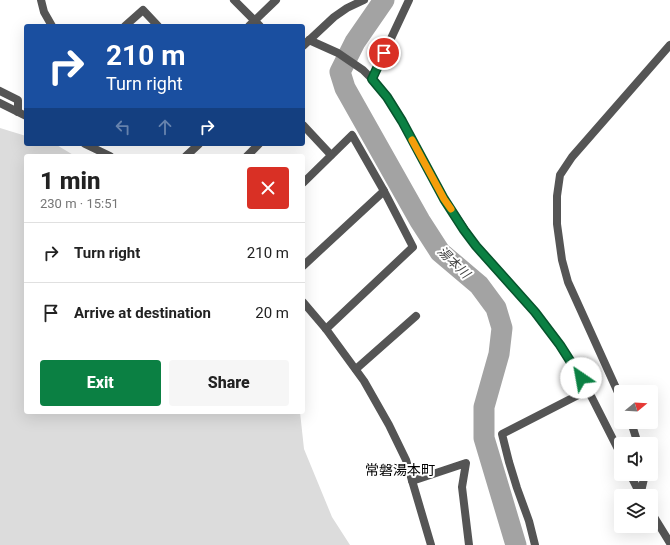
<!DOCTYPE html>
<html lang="en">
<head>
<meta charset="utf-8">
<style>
	:root { --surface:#fff; --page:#f6f6f6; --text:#222; --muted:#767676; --line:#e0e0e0; --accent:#0b8043 }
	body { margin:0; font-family:Roboto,"Noto Sans JP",sans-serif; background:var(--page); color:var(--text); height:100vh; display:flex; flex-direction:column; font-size:15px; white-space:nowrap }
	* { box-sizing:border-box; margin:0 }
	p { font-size:13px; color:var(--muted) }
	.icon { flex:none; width:22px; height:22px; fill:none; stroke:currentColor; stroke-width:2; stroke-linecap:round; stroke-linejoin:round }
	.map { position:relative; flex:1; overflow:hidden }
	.side { position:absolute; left:24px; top:154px; width:281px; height:260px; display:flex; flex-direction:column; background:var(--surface); border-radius:4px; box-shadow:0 4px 16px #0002 }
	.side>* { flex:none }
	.guide { position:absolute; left:24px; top:24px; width:281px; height:122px; border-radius:4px; box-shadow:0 4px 16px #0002; background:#1a4fa0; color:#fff; overflow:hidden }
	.needle { width:26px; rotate:72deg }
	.fabs { position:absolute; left:614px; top:385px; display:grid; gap:8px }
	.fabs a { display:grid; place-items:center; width:44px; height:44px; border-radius:4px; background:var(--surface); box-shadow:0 4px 16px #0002; font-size:20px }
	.pin { position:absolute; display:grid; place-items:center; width:34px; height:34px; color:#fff; margin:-17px; border:2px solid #fff; border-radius:50%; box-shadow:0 1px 4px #0007 }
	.me { position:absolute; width:44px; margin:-22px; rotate:327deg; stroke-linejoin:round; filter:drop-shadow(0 0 3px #0008) }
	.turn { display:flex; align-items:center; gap:14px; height:84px; padding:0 16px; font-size:18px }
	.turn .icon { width:52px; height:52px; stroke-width:2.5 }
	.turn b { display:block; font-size:28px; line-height:34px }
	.lanes { display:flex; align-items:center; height:38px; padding:0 16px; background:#0003; justify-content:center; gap:20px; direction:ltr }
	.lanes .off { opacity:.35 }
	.round { display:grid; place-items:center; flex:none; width:42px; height:42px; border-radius:4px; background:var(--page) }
	.head { display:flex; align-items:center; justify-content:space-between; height:68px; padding:0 16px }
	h1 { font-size:24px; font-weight:800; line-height:30px }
	.action { display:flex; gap:8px; margin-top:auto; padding:8px 16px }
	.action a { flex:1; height:46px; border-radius:4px; background:var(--accent); color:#fff; font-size:16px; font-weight:800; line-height:46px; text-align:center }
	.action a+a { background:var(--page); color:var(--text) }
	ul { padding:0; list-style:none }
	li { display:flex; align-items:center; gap:12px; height:60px; padding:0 16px; border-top:1px solid var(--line) }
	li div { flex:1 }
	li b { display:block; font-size:15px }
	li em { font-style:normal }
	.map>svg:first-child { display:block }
</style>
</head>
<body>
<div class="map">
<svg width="670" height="545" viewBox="0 0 670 545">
	<rect width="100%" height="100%" fill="#fff"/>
	<polygon fill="#dcdcdc" points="0,128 26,136 26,144 55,144 75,156 26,156 26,412 300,412 304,449 332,517 350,545 0,545"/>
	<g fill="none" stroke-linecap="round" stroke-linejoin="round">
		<polyline stroke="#a3a3a3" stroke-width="21" points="384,0 355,42 340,72 345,88 420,221 440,252 479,285 496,308 502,328 499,354 484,407 484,438 516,545"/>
		<g stroke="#555" stroke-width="8">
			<polyline points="41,0 44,12 52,26"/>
			<polyline points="234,0 260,26"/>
			<polyline points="125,26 143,10 158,26"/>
			<polyline points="249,26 276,0"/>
			<polyline points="372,79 409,0"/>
			<polyline points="0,91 18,100 18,112"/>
			<polyline points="303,125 331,155"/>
			<polyline points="247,156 259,144"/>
			<polyline points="303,183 352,135 384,191 303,266"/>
			<polyline points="303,302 326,329 364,381 389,425 406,460 431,545"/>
			<polyline points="326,329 413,247 384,191"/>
			<polyline points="356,369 416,316"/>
			<polyline points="621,399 568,282 562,260 557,224 557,196 560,175 572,157 670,45"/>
			<polyline points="631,422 638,444"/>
			<polyline points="412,481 466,463 462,487 469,545"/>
			<polyline points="640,496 645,474"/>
			<polyline points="535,545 529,521 517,488 509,462 502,434 588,390"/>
		</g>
		<g stroke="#555" stroke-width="8">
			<polyline points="309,40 338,53 363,70 372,79 387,97 402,121 444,199 465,230 476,246 535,312 560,345 588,390 621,455"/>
			<polyline points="303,46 334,17 347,8 364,0"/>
			<polyline points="0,103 26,116"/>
			<polyline points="85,144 110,156"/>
			<polyline points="186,156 199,144"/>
			<polyline points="630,474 641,496"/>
			<polyline points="651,512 670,543"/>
		</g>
	</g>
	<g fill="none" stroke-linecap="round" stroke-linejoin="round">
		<g stroke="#07532c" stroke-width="10">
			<polyline id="route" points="384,53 372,79 387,97 402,121 444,199 464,230 476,246 535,312 560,345 581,378"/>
		</g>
		<use href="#route" stroke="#0b8043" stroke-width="7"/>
		<polyline stroke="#f59e0b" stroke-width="7" points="412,140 444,199 451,209"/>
	</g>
	<g text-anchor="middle" stroke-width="4" stroke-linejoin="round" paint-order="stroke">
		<g font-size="13" font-style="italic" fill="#444" stroke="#fff">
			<text transform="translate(454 262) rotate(44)" y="5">湯本川</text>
		</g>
		<g font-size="14" fill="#000" stroke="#fff">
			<text x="400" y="475">常磐湯本町</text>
		</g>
	</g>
</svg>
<div class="fabs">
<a><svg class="needle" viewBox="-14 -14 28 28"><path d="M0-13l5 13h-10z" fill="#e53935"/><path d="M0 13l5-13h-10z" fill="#767676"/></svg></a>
<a><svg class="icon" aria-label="sound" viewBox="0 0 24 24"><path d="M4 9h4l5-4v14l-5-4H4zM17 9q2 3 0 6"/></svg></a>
<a><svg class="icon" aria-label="layers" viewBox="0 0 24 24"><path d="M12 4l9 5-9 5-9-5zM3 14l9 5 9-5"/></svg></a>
</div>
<div class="pin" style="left:384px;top:53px;background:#d93025"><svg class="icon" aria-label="arrive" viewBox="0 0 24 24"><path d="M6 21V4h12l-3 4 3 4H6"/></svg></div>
<svg class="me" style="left:581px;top:378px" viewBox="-20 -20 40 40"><circle r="19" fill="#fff"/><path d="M0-13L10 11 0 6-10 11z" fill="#0b8043"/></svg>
<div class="guide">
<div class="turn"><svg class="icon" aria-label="right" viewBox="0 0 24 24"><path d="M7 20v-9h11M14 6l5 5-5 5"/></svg><div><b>210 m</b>Turn right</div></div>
<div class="lanes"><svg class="icon off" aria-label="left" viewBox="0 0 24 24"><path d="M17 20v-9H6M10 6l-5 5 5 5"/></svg><svg class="icon off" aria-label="ahead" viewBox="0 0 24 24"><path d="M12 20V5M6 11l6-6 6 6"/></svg><svg class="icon" aria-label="right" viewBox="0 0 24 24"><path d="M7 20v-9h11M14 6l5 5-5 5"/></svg></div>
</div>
<section class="side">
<div class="head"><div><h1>1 min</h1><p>230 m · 15:51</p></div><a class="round" style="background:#d93025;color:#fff"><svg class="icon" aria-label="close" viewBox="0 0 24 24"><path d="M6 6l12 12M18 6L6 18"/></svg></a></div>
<ul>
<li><svg class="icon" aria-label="right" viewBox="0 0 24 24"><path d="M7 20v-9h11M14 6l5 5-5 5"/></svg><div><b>Turn right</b></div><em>210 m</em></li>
<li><svg class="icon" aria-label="arrive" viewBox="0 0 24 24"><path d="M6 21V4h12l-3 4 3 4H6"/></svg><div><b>Arrive at destination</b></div><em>20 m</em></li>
</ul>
<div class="action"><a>Exit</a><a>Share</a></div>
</section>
</div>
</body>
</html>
